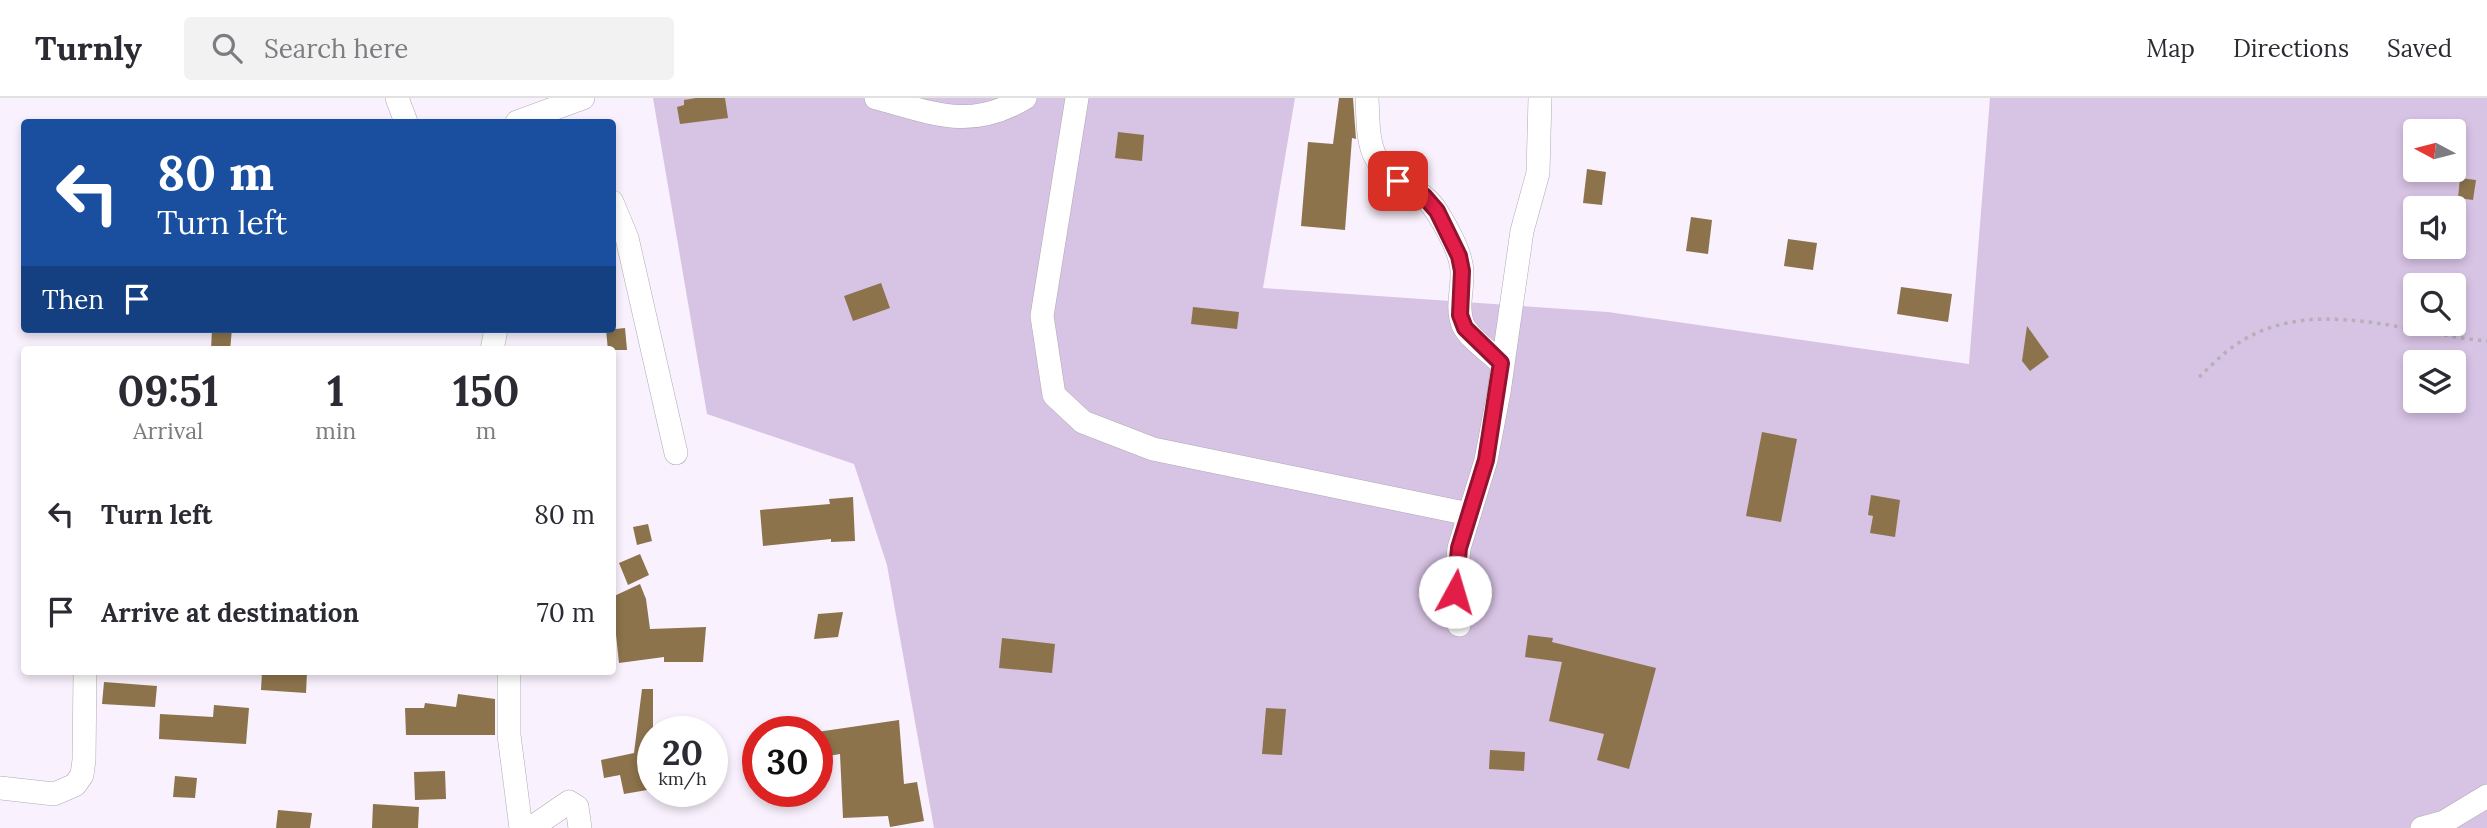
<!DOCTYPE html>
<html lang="en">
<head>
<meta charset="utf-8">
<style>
	:root { --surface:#fff; --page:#f2f2f3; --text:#2b2b33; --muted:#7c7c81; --line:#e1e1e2 }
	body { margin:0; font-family:Lora,serif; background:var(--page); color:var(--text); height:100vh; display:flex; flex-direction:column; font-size:26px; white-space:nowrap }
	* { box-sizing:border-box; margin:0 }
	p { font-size:23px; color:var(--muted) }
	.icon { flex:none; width:38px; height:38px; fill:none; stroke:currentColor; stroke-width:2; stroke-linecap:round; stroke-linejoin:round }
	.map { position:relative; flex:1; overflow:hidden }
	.details { position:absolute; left:21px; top:248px; width:595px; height:329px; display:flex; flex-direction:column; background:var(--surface); border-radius:7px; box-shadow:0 4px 10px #0003 }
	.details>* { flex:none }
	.guide { position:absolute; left:21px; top:21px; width:595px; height:214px; border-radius:7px; box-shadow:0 4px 10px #0003; background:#1a4fa0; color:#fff; overflow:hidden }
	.needle { width:46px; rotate:277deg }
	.fabs { position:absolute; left:2403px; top:21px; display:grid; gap:14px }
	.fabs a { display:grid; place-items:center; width:63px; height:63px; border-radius:7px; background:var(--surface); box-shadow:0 4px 10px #0003; font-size:35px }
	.speed { position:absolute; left:637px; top:618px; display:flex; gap:14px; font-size:35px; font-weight:700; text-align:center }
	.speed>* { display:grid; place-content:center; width:91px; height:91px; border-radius:50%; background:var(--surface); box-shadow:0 4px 10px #0003; line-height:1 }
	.speed small { font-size:18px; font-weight:400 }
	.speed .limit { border:10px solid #d22; background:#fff; color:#111 }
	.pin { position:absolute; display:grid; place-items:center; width:60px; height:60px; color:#fff; margin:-30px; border-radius:14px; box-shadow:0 4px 10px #0006 }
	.me { position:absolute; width:77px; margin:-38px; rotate:6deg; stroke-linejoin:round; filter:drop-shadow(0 0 5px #0008) }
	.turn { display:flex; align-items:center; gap:24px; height:147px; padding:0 21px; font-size:32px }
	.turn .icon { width:91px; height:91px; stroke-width:2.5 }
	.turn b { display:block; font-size:49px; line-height:60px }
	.then { display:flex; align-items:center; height:66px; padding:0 21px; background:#0003; gap:14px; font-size:26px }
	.eta { display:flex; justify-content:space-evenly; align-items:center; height:119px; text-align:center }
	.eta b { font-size:42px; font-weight:800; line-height:49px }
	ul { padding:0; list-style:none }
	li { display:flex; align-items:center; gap:21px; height:98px; padding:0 21px }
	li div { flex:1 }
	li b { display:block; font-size:26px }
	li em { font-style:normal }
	header { display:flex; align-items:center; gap:42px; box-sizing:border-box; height:98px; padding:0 35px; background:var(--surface); border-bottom:2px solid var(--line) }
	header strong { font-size:33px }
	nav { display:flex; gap:38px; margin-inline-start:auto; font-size:24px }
	.search { width:490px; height:63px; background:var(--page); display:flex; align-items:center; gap:18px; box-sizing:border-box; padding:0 24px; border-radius:7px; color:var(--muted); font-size:26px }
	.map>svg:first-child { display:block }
</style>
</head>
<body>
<header>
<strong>Turnly</strong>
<div class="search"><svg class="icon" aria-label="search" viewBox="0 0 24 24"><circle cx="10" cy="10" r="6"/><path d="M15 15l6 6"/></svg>Search here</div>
<nav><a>Map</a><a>Directions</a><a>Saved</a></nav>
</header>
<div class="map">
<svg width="2487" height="730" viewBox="0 0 2487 730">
	<rect width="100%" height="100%" fill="#f9f1fd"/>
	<path fill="#d7c3e4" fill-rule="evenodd" d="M653,0H1295L1263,190L1608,214L1969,266L1990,0H2487V730H934L887,467L854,366L707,316ZM2415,33H2454V72H2415ZM2415,110H2454V149H2415ZM2415,187H2454V226H2415ZM2415,264H2454V303H2415Z"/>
	<g fill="#8c734b">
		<polygon points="696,0 725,0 728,20 680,26 677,9 684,7 684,2"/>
		<polygon points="1339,0 1353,0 1356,41 1352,40 1345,132 1301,128 1308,44 1333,46"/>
		<polygon points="1118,34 1144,37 1142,63 1115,60"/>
		<polygon points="1587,71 1606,74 1602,107 1583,105"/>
		<polygon points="2460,80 2476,82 2473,102 2458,100"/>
		<polygon points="1691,119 1712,122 1708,156 1686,153"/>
		<polygon points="1788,141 1817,145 1813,172 1784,168"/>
		<polygon points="881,185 890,210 853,223 844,198"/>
		<polygon points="1901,189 1952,196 1948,224 1897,216"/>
		<polygon points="1193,209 1239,214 1237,231 1191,226"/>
		<polygon points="2027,228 2049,259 2030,273 2022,263"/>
		<polygon points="625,230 627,252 608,252 606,232"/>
		<polygon points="212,231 232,231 230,252 211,252"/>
		<polygon points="1762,334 1797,341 1781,424 1746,418"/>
		<polygon points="1871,397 1900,402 1895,439 1870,435 1873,418 1868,417"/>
		<polygon points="853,399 855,443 831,444 831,441 763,448 760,412 830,406 829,401"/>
		<polygon points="648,426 652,443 637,447 633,429"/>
		<polygon points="640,456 649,477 628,487 619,465"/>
		<polygon points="640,486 646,501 650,531 706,529 703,564 664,564 664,559 619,565 612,499"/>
		<polygon points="843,514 838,539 814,541 818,516"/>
		<polygon points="1528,537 1553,540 1552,544 1656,570 1629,671 1597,662 1604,636 1549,623 1562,564 1525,559"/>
		<polygon points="1002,540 1055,546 1052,575 999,570"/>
		<polygon points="262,574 307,574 306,595 261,592"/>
		<polygon points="104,584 157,588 155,609 102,606"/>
		<polygon points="642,591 653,591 653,691 624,696 620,677 604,680 601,662 634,655"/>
		<polygon points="458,596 495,601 495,637 406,637 405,610 424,610 425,605 456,609"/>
		<polygon points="214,607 249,610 246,646 159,641 160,616 213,619"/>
		<polygon points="1266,610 1286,611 1282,657 1262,656"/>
		<polygon points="899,622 904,686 917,684 924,723 890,729 888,718 843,720 840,656 817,660 817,634"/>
		<polygon points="1490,652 1525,654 1524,673 1489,671"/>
		<polygon points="445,673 446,701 415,702 414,674"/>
		<polygon points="175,678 197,680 195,700 173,699"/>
		<polygon points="373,706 419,709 418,730 372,730"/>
		<polygon points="278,712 312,715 310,730 276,730"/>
	</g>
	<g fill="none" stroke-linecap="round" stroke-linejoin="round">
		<g stroke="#b0a9b4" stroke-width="24">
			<g id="street">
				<polyline points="397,0 406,24"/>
				<path d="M876,0C933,15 970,33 1025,0"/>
				<polyline points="1077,0 1042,218 1054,297 1083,324 1153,351 1469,416"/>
				<path d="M1367,0C1369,41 1366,65 1405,87C1418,94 1429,101 1437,114C1447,130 1461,154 1462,173C1463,192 1456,209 1463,227C1470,241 1490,254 1501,265"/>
				<polyline points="517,24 583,0"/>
				<polyline points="612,104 627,140 676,355"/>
				<polyline points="492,252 496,231"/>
				<polyline points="1459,527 1455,493 1459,450 1486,362 1499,294 1522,133 1538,75 1540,0"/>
				<polyline points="509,574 509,637 521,730"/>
				<polyline points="0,690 54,696 75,687 82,677 84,662 85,574"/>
				<polyline points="531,730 569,704 577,709 580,730"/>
				<polyline points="2422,730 2444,724 2487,698"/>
			</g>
		</g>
		<path stroke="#b6b0b9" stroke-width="3.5" stroke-dasharray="3.5 5" stroke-linecap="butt" d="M2199,279C2212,267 2225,253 2240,244C2314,197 2408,236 2487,243"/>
		<use href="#street" stroke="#fff" stroke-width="23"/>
	</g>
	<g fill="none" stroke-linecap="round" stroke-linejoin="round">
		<g stroke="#92132f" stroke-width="18">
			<polyline id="route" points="1398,83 1424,98 1437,113 1459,158 1462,173 1460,217 1465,230 1501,265 1486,362 1459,450 1455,494"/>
		</g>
		<use href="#route" stroke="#e11d48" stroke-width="12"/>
	</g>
</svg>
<div class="fabs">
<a><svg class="needle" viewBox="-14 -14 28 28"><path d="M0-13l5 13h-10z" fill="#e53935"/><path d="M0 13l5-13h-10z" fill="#7c7c81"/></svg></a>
<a><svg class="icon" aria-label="sound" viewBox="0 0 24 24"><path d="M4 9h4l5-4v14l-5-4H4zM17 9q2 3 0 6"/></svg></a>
<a><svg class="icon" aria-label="search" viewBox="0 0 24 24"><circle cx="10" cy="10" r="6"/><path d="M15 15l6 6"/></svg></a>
<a><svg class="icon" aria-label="layers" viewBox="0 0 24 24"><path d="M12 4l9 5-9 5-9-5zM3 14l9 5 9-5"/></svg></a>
</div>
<div class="speed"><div>20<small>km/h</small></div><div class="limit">30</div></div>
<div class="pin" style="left:1398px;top:83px;background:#d93025"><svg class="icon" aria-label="arrive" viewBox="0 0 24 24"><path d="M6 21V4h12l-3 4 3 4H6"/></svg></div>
<svg class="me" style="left:1455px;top:494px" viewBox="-20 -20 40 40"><circle r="19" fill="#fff"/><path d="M0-13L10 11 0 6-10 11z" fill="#e11d48"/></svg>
<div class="guide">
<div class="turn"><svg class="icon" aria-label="left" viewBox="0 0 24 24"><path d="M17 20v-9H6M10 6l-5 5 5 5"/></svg><div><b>80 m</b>Turn left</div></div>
<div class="then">Then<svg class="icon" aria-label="arrive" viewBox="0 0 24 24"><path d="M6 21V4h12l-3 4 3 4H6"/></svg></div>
</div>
<section class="details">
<div class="eta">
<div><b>09:51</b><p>Arrival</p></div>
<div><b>1</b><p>min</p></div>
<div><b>150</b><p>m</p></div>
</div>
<ul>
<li><svg class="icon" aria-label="left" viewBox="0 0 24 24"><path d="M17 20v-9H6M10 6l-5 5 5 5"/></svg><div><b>Turn left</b></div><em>80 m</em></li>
<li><svg class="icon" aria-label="arrive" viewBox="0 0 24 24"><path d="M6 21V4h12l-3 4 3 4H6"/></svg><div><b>Arrive at destination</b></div><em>70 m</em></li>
</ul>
</section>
</div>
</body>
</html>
